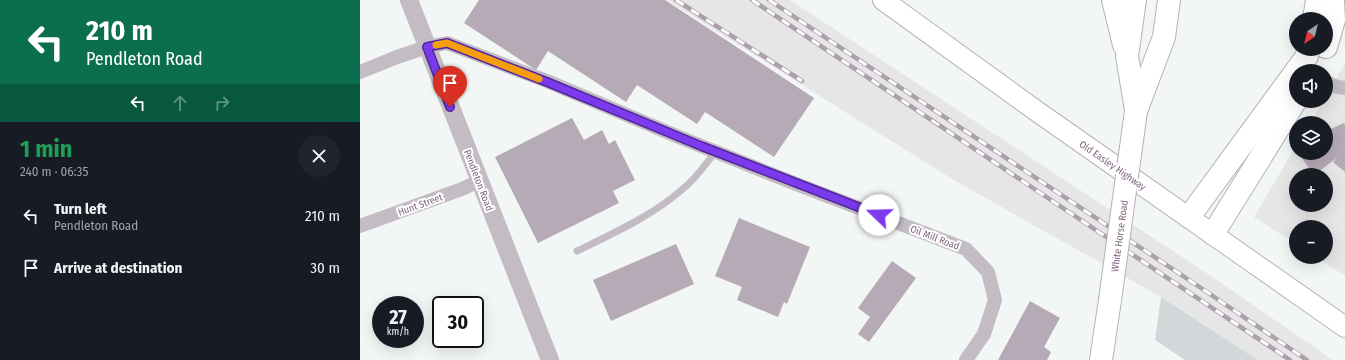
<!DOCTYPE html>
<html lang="en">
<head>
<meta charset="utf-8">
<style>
	:root { --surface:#171b24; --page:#20242c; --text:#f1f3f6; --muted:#9ea1a6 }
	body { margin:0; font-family:"Fira Sans Condensed",sans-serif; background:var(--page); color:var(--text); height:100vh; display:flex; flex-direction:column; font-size:15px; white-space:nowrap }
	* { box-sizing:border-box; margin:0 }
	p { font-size:13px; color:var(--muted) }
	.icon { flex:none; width:22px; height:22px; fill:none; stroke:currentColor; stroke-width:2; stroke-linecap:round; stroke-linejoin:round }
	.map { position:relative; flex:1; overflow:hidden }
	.details { display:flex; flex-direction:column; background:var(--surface); width:360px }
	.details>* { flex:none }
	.guide { background:#0b6e4f; color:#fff; overflow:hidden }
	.needle { width:26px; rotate:215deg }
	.tools { position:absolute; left:929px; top:12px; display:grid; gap:8px }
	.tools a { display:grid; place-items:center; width:44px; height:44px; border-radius:50%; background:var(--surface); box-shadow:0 4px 16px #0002; font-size:20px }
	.speed { position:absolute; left:12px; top:296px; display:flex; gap:8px; font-size:20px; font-weight:700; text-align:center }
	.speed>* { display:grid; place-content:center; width:52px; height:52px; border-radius:50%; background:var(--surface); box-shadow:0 4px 16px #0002; line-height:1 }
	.speed small { font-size:10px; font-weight:400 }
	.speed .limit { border:2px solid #111; border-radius:6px; background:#fff; color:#111 }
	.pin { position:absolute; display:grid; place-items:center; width:34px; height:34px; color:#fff; margin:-41px -17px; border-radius:50% 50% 50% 0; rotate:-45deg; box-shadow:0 0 4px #0007 }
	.pin .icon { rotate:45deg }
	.me { position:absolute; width:44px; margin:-22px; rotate:291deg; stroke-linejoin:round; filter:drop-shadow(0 0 3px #0008) }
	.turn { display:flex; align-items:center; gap:14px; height:84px; padding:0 20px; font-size:18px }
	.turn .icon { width:52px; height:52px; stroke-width:2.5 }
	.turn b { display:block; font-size:28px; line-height:34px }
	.lanes { display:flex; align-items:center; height:38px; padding:0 20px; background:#0003; justify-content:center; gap:20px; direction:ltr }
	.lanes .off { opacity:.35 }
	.round { display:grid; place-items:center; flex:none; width:42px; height:42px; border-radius:21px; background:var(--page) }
	.headline { display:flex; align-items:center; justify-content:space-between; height:68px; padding:0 20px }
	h1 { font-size:24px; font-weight:700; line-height:30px; color:#1e9e55 }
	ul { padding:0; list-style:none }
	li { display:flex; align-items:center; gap:12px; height:52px; padding:0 20px }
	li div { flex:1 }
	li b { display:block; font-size:15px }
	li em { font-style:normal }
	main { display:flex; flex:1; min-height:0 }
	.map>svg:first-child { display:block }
</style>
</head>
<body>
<main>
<section class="details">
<div class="guide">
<div class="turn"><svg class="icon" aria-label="left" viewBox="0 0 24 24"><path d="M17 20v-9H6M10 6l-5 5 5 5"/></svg><div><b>210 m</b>Pendleton Road</div></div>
<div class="lanes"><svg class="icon" aria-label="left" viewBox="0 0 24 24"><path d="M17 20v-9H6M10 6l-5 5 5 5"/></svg><svg class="icon off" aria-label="ahead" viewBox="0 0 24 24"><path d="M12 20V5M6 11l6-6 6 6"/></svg><svg class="icon off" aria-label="right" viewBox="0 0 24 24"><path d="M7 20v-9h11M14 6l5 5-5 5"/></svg></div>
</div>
<div class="headline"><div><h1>1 min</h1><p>240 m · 06:35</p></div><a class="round"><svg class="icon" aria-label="close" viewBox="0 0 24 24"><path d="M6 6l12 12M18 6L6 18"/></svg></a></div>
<ul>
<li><svg class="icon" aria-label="left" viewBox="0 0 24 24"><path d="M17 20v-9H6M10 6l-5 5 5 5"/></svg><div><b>Turn left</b><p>Pendleton Road</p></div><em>210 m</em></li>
<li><svg class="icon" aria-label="arrive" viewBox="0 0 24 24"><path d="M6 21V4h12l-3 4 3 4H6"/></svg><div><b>Arrive at destination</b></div><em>30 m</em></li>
</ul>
</section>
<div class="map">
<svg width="985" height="360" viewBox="0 0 985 360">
	<rect width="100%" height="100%" fill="#f2f6f4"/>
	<g fill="#e6e6e7" fill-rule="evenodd">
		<polygon points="307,0 430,0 848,274 973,360 898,360 801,297 592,179"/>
		<path d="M985,64V276L956,257H966V227H936V244L894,217L936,146V153H966V123H950L963,101H966V95ZM936,175H966V205H936Z"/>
	</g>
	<polygon fill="#d2d8da" points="801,297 898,360 825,360 795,340"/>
	<g fill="#b6aab6">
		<polygon points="119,0 305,0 454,98 414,157 345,112 337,124 277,85 266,102 188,51 176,70 104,23"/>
		<polygon points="212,118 224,140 242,130 249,144 255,140 275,180 253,191 259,203 178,243 135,157"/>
		<polygon points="984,123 985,124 985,172 973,162 978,157 954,175 938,153 966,153 966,131"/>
		<polygon points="379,218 450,247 427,304 424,302 418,317 377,300 382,287 355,276"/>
		<polygon points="316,244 334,284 251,321 233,280"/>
		<polygon points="532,261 556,278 509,342 498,334 510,317 498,308"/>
		<polygon points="670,301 700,318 684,347 691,352 687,360 638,360"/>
	</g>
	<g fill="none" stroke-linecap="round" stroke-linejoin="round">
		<g stroke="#bbb1ba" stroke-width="22">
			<polyline id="secondary" points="523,0 675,110 985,327"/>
		</g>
		<g stroke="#b7b0b7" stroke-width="24">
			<g id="trunk">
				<polyline points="753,0 764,45"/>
				<polyline points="775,0 767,56 776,110"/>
				<polyline points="954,19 957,0"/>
				<polyline points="966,47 974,20 973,0"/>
				<polyline points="776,111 804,37 809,0"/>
				<polyline points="829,217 947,56 948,49"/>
				<polyline points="853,234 936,100"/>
				<polyline points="741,360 750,300"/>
			</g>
		</g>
		<path stroke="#c4bcc4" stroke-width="7" d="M217,251C254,233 294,215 325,187C337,177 346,164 355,152"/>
		<g stroke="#c4bcc4" stroke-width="14">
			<polyline points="0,72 37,57 67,47 87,43 187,81 314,135 431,182 606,249 628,272 635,300 624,334 606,360"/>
			<polyline points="966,82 974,86 985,88"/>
			<polyline points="0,226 102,189 119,181"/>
		</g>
		<polyline stroke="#c4bcc4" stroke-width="18" points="49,0 190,360"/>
		<use href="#secondary" stroke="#fff" stroke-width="20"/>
		<use href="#trunk" stroke="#fff" stroke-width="22"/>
		<g stroke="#aba0ab" stroke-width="4.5">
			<g id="rail">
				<polyline points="316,0 442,81"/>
				<polyline points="392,0 930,360"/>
				<polyline points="409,0 844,290 947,360"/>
			</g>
		</g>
		<use href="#rail" stroke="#fff" stroke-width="3" stroke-dasharray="9" stroke-linecap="butt"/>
		<g stroke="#b7b0b7" stroke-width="24" stroke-linecap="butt">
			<polyline id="trunk-bridge" points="750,300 776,111"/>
		</g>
		<use href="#trunk-bridge" stroke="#fff" stroke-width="22"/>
	</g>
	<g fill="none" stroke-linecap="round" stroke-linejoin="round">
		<g stroke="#51269a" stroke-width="10">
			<polyline id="route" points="90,107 67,47 87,43 187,82 341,146 519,215"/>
		</g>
		<use href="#route" stroke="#7c3aed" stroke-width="7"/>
		<polyline stroke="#f59e0b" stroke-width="7" points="76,45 87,43 179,79"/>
	</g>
	<g text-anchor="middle" stroke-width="4" stroke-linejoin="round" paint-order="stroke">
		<g font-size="10" fill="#826681" stroke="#fff">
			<text transform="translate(753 165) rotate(35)" y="4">Old Easley Highway</text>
			<text transform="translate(119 180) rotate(69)" y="4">Pendleton Road</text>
			<text transform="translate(60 204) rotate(-20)" y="4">Hunt Street</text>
			<text transform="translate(759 236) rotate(-82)" y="4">White Horse Road</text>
			<text transform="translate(575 237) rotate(21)" y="4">Oil Mill Road</text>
		</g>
	</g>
</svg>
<div class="tools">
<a><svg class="needle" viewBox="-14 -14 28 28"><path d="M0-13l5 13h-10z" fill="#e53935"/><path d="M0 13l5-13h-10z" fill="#9ea1a6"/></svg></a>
<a><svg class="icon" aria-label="sound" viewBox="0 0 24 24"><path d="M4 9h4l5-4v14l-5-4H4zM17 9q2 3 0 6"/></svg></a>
<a><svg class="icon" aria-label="layers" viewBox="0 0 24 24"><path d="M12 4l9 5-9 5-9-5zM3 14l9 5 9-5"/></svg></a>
<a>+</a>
<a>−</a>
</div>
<div class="speed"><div>27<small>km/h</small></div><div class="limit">30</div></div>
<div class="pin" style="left:90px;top:107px;background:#d93025"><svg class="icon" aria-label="arrive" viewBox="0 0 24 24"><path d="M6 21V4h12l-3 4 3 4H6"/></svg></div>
<svg class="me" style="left:519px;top:215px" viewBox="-20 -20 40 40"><circle r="19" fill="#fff"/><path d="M0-13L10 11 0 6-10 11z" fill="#7c3aed"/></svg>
</div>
</main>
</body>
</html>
